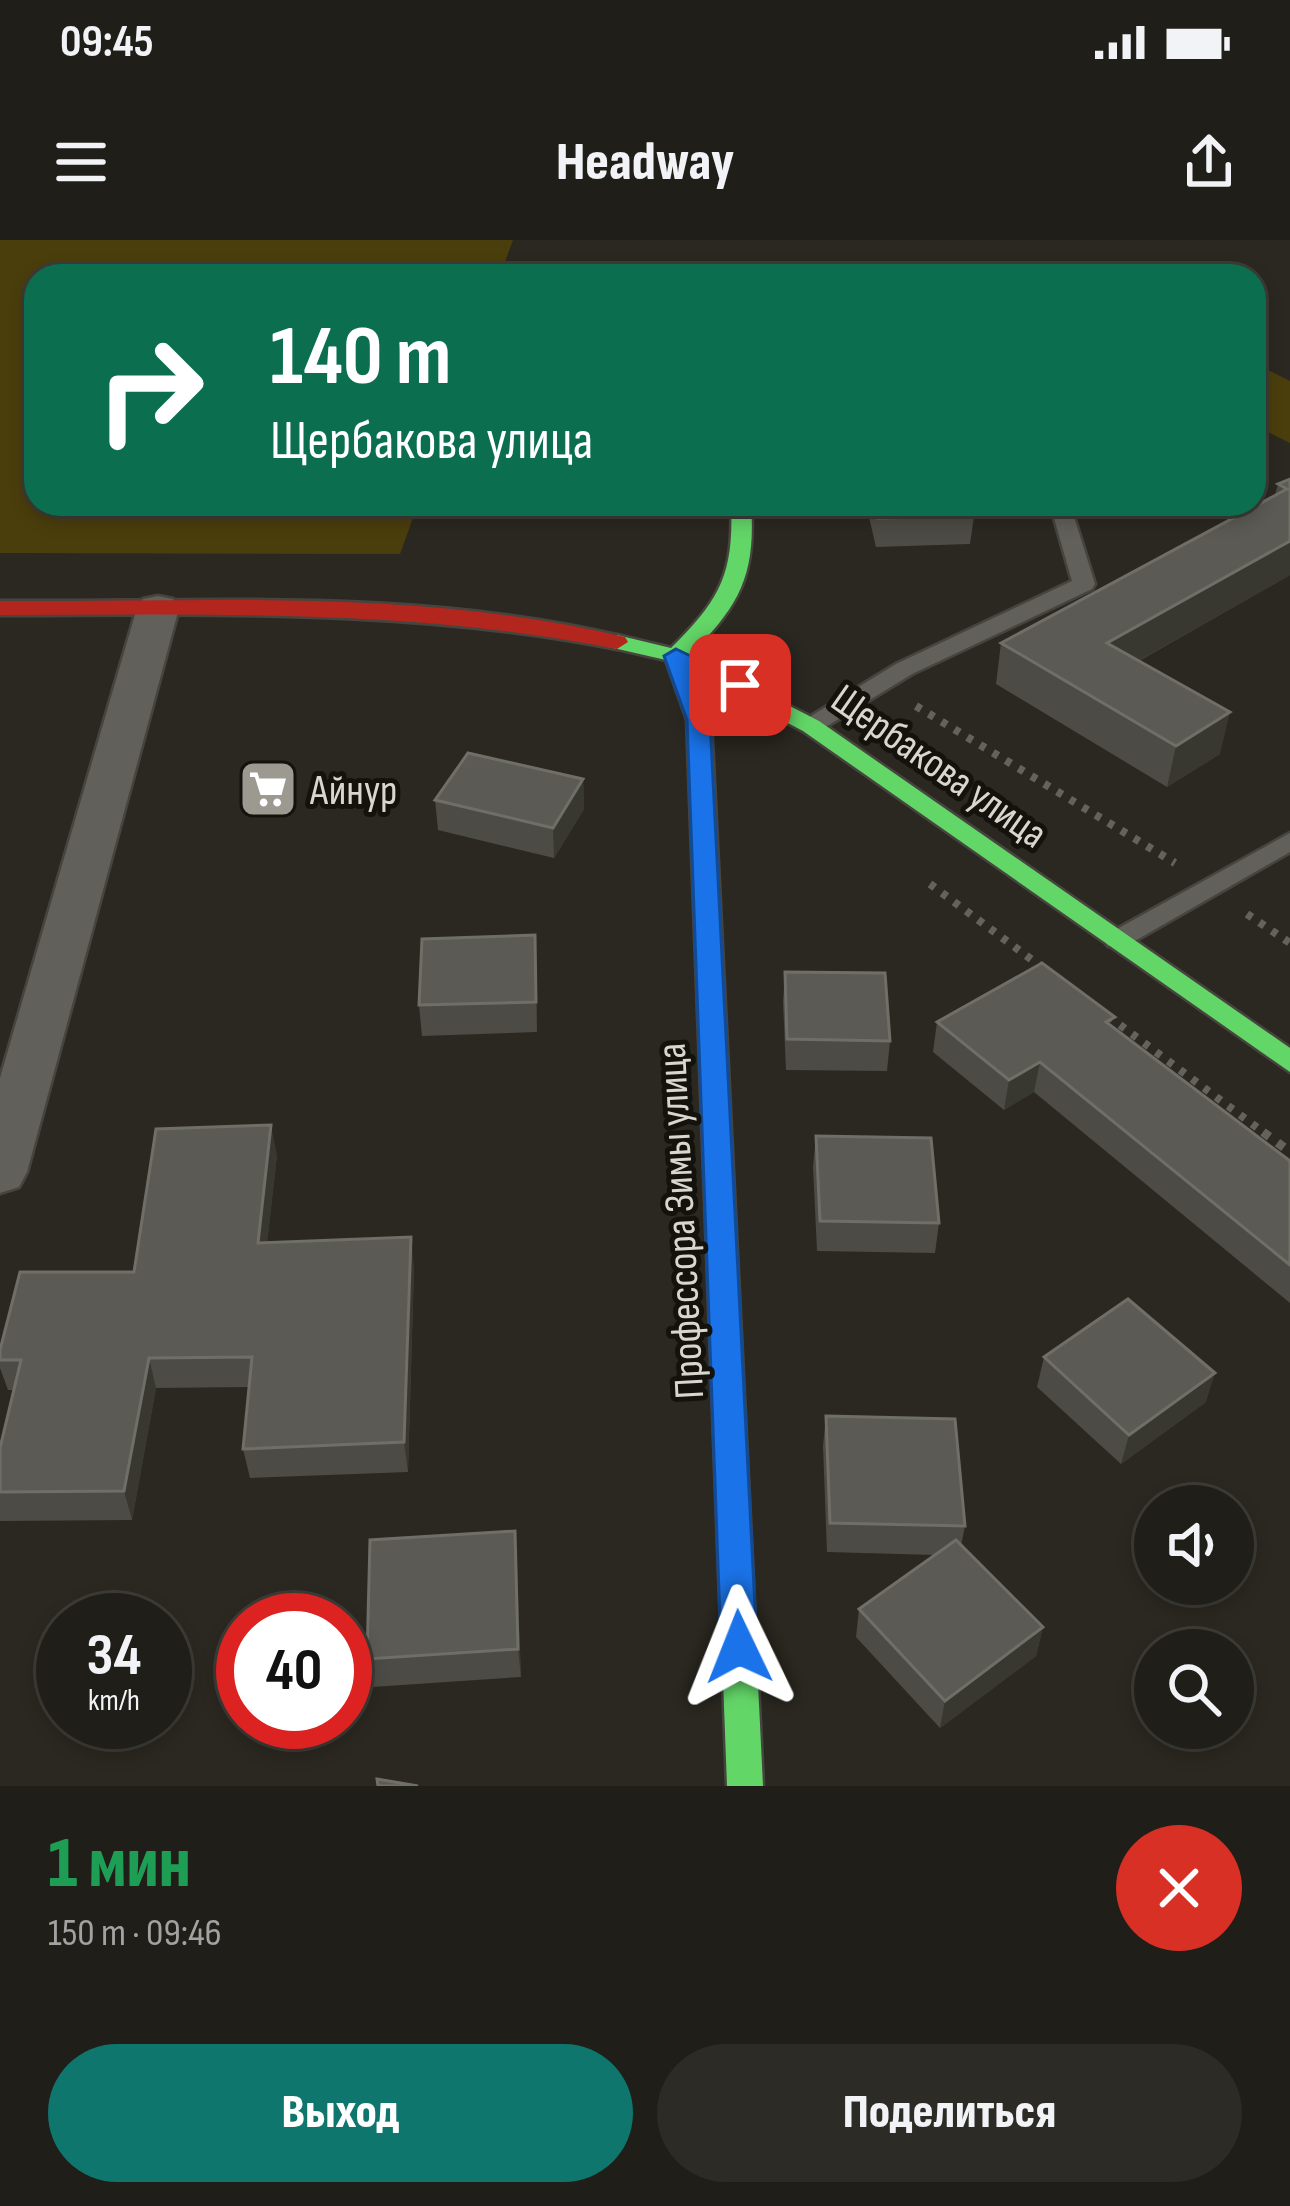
<!DOCTYPE html>
<html lang="ru">
<head>
<meta charset="utf-8">
<style>
	:root { --surface:#201e18; --page:#2d2b25; --text:#f1f3f6; --muted:#a2a2a2; --line:#3d3c37; --accent:#0f766e }
	body { margin:0; font-family:"Sofia Sans Condensed",sans-serif; background:var(--page); color:var(--text); height:100vh; display:flex; flex-direction:column; font-size:45px; white-space:nowrap }
	* { box-sizing:border-box; margin:0 }
	p { font-size:39px; color:var(--muted) }
	.icon { flex:none; width:66px; height:66px; fill:none; stroke:currentColor; stroke-width:2; stroke-linecap:round; stroke-linejoin:round }
	.map { position:relative; height:1546px; overflow:hidden }
	.side { display:flex; flex-direction:column; background:var(--surface); flex:1 }
	.side>* { flex:none }
	.top-card { position:absolute; left:24px; top:24px; width:1242px; height:252px; border-radius:36px; box-shadow:0 6px 18px #0003,0 0 0 3px var(--line); background:#0b6e4f; color:#fff; overflow:hidden }
	.fabs { position:absolute; left:1134px; top:1245px; display:grid; gap:24px }
	.fabs a { display:grid; place-items:center; width:120px; height:120px; border-radius:50%; background:var(--surface); box-shadow:0 6px 18px #0003,0 0 0 3px var(--line); font-size:60px }
	.speed { position:absolute; left:36px; top:1353px; display:flex; gap:24px; font-size:60px; font-weight:700; text-align:center }
	.speed>* { display:grid; place-content:center; width:156px; height:156px; border-radius:50%; background:var(--surface); box-shadow:0 6px 18px #0003,0 0 0 3px var(--line); line-height:1 }
	.speed small { font-size:30px; font-weight:400 }
	.speed .limit { border:18px solid #d22; background:#fff; color:#111 }
	.pin { position:absolute; display:grid; place-items:center; width:102px; height:102px; color:#fff; margin:-51px; border-radius:24px; box-shadow:0 6px 18px #0006 }
	.me { position:absolute; width:132px; margin:-66px; rotate:358deg; stroke-linejoin:round; filter:drop-shadow(0 0 9px #0008) }
	.turn { display:flex; align-items:center; gap:42px; height:252px; padding:0 48px; font-size:54px }
	.turn .icon { width:156px; height:156px; stroke-width:2.5 }
	.turn b { display:block; font-size:84px; line-height:102px }
	.round { display:grid; place-items:center; flex:none; width:126px; height:126px; border-radius:63px; background:var(--page) }
	.overview { display:flex; align-items:center; justify-content:space-between; height:204px; padding:0 48px }
	h1 { font-size:72px; font-weight:800; line-height:90px; color:#1e9e55 }
	.button { display:flex; gap:24px; margin-top:auto; padding:24px 48px }
	.button a { flex:1; height:138px; border-radius:72px; background:var(--accent); color:#fff; font-size:48px; font-weight:800; line-height:138px; text-align:center }
	.button a+a { background:var(--page); color:var(--text) }
	.status { display:flex; justify-content:space-between; align-items:center; height:84px; padding:0 60px; background:var(--surface); direction:ltr }
	.status svg { height:33px; fill:currentColor }
	header { display:flex; justify-content:space-between; align-items:center; height:156px; padding:0 48px; background:var(--surface); font-size:54px; font-weight:800 }
	.map>svg:first-child { display:block }
</style>
</head>
<body>
<div class="status"><b>09:45</b><svg viewBox="0 0 49 12"><path d="M0 12V9h3v3zM5 12V6h3v6zM10 12V3h3v9zM15 12V0h3v12zM26 1h20v11H26zM47 4h2v5h-2z"/></svg></div>
<header><svg class="icon" aria-label="menu" viewBox="0 0 24 24"><path d="M4 6h16M4 12h16M4 18h16"/></svg>Headway<svg class="icon" aria-label="share" viewBox="0 0 24 24"><path d="M12 15V3M7 8l5-5 5 5M5 13v7h14v-7"/></svg></header>
<div class="map">
<svg width="1290" height="1546" viewBox="0 0 1290 1546">
	<rect width="100%" height="100%" fill="#2a2820"/>
	<g fill="#4b3e0d">
		<polygon points="0,0 513,0 500,36 36,36 36,264 418,264 400,314 0,313"/>
		<polygon points="1254,123 1290,141 1290,203 1254,185"/>
	</g>
	<g fill="none" stroke-linecap="round" stroke-linejoin="round">
		<g stroke="#46443e" stroke-width="5">
			<g id="lane">
				<polygon points="1050,264 1070,264 1095,344 1092,349 912,434 819,491 803,491 799,486 803,481 896,424 1072,341"/>
				<polygon points="1290,593 1290,612 1126,706 1108,706 1104,700 1108,694"/>
			</g>
		</g>
		<g stroke="#46443e" stroke-width="5">
			<polygon id="street" points="158,356 173,359 179,368 27,932 19,947 0,953 0,838 137,368 143,359"/>
		</g>
		<g stroke="#46443e" stroke-width="5">
			<path id="fast" d="M731,264H751C756,335 740,365 690,415L819,481L1290,808V832L803,491L694,434L711,480L763,1546H727L687,480L666,420L609,407L606,402L617,395L671,408C720,360 734,334 731,264Z"/>
		</g>
		<g stroke="#46443e" stroke-width="5">
			<path id="jam" d="M0,361C208,362 421,348 625,397L628,402L617,409C412,368 207,375 0,375Z"/>
		</g>
		<g stroke="#63625d" stroke-width="8" stroke-dasharray="6 9" stroke-linecap="butt">
			<polyline points="916,466 1175,623"/>
			<polyline points="930,644 1043,728"/>
			<polyline points="1247,674 1290,703"/>
			<polyline points="1108,776 1267,895"/>
		</g>
		<polyline stroke="#63625d" stroke-width="9" stroke-dasharray="8 10" stroke-linecap="butt" points="1263,892 1290,912"/>
		<use href="#lane" fill="#62605b" fill-rule="evenodd"/>
		<use href="#street" fill="#62605b" fill-rule="evenodd"/>
		<use href="#fast" fill="#63d668" fill-rule="evenodd"/>
		<use href="#jam" fill="#b3261e" fill-rule="evenodd"/>
	</g>
	<g fill="#4d4b45">
		<polygon points="1290,239 1290,335 1139,421 1220,514 1167,547 996,444 1001,403 1275,255 1278,244"/>
		<polygon points="866,264 970,264 974,276 970,304 876,307"/>
		<polygon points="583,539 584,569 554,618 438,590 435,560"/>
		<polygon points="536,725 537,792 422,796 419,765"/>
		<polygon points="785,732 890,801 887,831 786,830 783,762"/>
		<polygon points="937,782 1113,787 1290,921 1290,1063 1034,852 1004,870 933,812"/>
		<polygon points="816,896 939,983 935,1013 817,1011 813,927"/>
		<polygon points="277,915 267,1002 414,1027 408,1232 250,1238 243,1209 249,1147 156,1148 132,1280 0,1281 0,1208 14,1150 8,1150 0,1128 0,1110 134,1032"/>
		<polygon points="1044,1117 1206,1162 1121,1224 1037,1147"/>
		<polygon points="826,1176 965,1286 961,1306 1043,1387 1036,1416 940,1488 856,1397 859,1369 935,1315 827,1312 823,1206"/>
		<polygon points="515,1291 521,1437 372,1447 367,1419"/>
	</g>
	<g fill="#383730">
		<polygon points="1290,301 1290,335 1099,443 1107,403"/>
		<polygon points="1230,472 1220,514 1167,547 1176,506"/>
		<polygon points="583,539 584,569 554,618 553,588"/>
		<polygon points="1040,822 1034,852 1004,870 1009,840"/>
		<polygon points="271,885 277,915 264,1033 258,1003"/>
		<polygon points="411,997 414,1027 408,1232 404,1202"/>
		<polygon points="149,1118 156,1148 132,1280 124,1251"/>
		<polygon points="1215,1133 1206,1162 1121,1224 1129,1195"/>
		<polygon points="515,1291 517,1320 521,1437 518,1409"/>
		<polygon points="1043,1387 1036,1416 940,1488 945,1461"/>
	</g>
	<g fill="#5c5a54" stroke="#6f6e67" stroke-width="3">
		<polygon points="656,24 660,36 605,36 602,28"/>
		<polygon points="1290,239 1290,301 1107,403 1230,472 1176,506 1001,403 1287,249 1278,244"/>
		<polygon points="875,264 970,264 974,276 878,278"/>
		<polygon points="468,513 583,539 553,588 435,560"/>
		<polygon points="535,695 536,762 419,765 422,699"/>
		<polygon points="1042,723 1115,777 1106,782 1290,921 1290,1025 1040,822 1009,840 937,782"/>
		<polygon points="785,732 885,733 890,801 787,799"/>
		<polygon points="271,885 258,1003 411,997 404,1202 243,1209 252,1117 149,1118 124,1251 0,1252 0,1208 21,1120 0,1120 0,1110 20,1032 134,1032 156,889"/>
		<polygon points="816,896 931,898 939,983 820,981"/>
		<polygon points="1128,1059 1215,1133 1129,1195 1044,1117"/>
		<polygon points="826,1176 955,1179 965,1286 830,1283"/>
		<polygon points="515,1291 518,1409 367,1419 370,1300"/>
		<polygon points="956,1300 1043,1387 945,1461 859,1369"/>
		<polygon points="377,1539 418,1546 378,1546"/>
	</g>
	<polygon fill="#1a73e8" stroke="#114b97" stroke-width="3" points="676,409 751,445 740,452 693,432 710,480 757,1407 752,1418 739,1423 727,1418 721,1407 687,480 664,416"/>
	<defs>
		<g id="supermarket-square" transform="scale(3)"><rect x="-9" y="-9" width="18" height="18" rx="4" fill="#9c9991" stroke="#14120d"/><path d="M-6-5.5h2.5l.6 2H6L4.5 2H-2.5L-4.4-4H-6ZM-1.5 3.2a1.3 1.3 0 1 0 .1 0ZM3 3.2a1.3 1.3 0 1 0 .1 0Z" fill="#fff"/></g>
	</defs>
	<g fill-rule="evenodd">
		<use href="#supermarket-square" x="268" y="549"/>
	</g>
	<g text-anchor="middle" stroke-width="10" stroke-linejoin="round" paint-order="stroke">
		<g font-size="42" fill="#d9d6ce" stroke="#14120d">
			<text transform="translate(940 525) rotate(35)" y="15">Щербакова улица</text>
			<text transform="translate(679 981) rotate(-93)" y="15">Профессора Зимы улица</text>
		</g>
		<g font-size="42" fill="#d9d6ce" stroke="#14120d" text-anchor="start">
			<text x="310" y="564">Айнур</text>
		</g>
	</g>
</svg>
<div class="fabs">
<a><svg class="icon" aria-label="sound" viewBox="0 0 24 24"><path d="M4 9h4l5-4v14l-5-4H4zM17 9q2 3 0 6"/></svg></a>
<a><svg class="icon" aria-label="search" viewBox="0 0 24 24"><circle cx="10" cy="10" r="6"/><path d="M15 15l6 6"/></svg></a>
</div>
<div class="speed"><div>34<small>km/h</small></div><div class="limit">40</div></div>
<div class="pin" style="left:740px;top:445px;background:#d93025"><svg class="icon" aria-label="arrive" viewBox="0 0 24 24"><path d="M6 21V4h12l-3 4 3 4H6"/></svg></div>
<svg class="me" style="left:739px;top:1407px" viewBox="-20 -20 40 40"><path d="M0-17L14 15 0 8-14 15z" fill="#1a73e8" stroke="#fff" stroke-width="4"/></svg>
<div class="top-card">
<div class="turn"><svg class="icon" aria-label="right" viewBox="0 0 24 24"><path d="M7 20v-9h11M14 6l5 5-5 5"/></svg><div><b>140 m</b>Щербакова улица</div></div>
</div>
</div>
<section class="side">
<div class="overview"><div><h1>1 мин</h1><p>150 m · 09:46</p></div><a class="round" style="background:#d93025;color:#fff"><svg class="icon" aria-label="close" viewBox="0 0 24 24"><path d="M6 6l12 12M18 6L6 18"/></svg></a></div>
<div class="button"><a>Выход</a><a>Поделиться</a></div>
</section>
</body>
</html>
